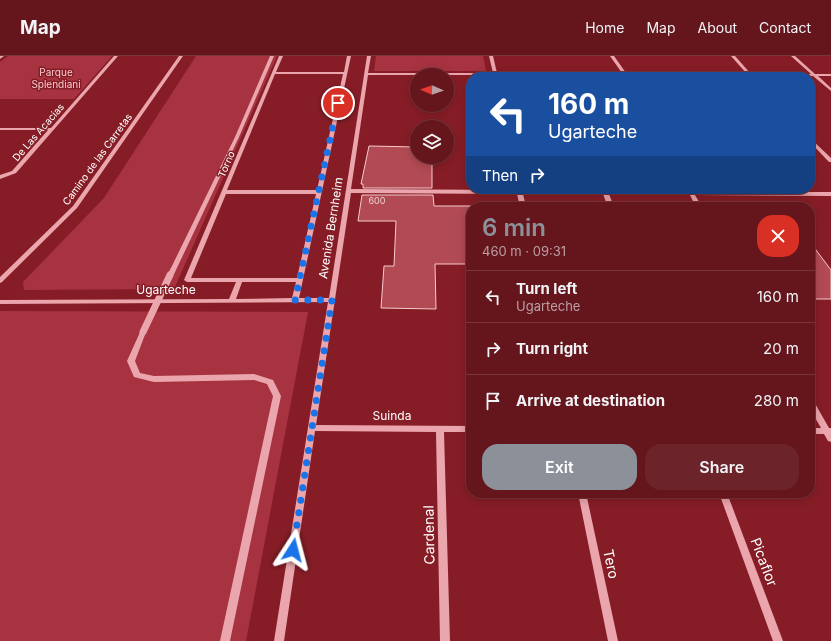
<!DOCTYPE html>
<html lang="en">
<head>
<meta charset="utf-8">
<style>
	:root { --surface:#64161c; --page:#6c2329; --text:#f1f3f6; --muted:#bb9fa3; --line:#78353b; --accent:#8c9099 }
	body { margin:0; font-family:Inter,sans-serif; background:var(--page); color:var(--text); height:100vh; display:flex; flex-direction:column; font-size:15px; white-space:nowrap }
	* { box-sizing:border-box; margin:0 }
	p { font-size:13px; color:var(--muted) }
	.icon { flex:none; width:22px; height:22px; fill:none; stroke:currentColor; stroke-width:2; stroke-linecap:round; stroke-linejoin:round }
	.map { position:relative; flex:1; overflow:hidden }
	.details { position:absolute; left:466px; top:146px; width:349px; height:296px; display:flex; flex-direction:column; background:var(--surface); border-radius:16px; box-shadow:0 2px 10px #0003,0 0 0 1px var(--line) }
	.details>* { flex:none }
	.banner { position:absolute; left:466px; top:16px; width:349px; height:122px; border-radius:16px; box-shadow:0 2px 10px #0003,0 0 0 1px var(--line); background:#1a4fa0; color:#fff; overflow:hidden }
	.needle { width:26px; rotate:272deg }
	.tools { position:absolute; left:410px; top:12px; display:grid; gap:8px }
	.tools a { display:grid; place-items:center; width:44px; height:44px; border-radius:50%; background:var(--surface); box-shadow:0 2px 10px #0003,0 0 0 1px var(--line); font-size:20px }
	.pin { position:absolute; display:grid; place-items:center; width:34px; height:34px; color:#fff; margin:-17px; border:2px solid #fff; border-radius:50%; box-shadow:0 1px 4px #0007 }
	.me { position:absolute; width:44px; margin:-22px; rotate:9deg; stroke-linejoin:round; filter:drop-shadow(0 0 3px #0008) }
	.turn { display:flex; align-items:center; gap:14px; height:84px; padding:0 16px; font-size:18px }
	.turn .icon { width:52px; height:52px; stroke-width:2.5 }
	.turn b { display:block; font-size:28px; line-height:34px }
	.then { display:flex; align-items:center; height:38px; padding:0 16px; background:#0003; gap:8px; font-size:15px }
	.round { display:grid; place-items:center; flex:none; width:42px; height:42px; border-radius:16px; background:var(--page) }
	.summary { display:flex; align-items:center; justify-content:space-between; height:68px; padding:0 16px }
	h1 { font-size:24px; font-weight:600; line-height:30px; color:var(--accent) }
	.cta { display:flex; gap:8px; margin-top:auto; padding:8px 16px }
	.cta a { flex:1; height:46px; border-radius:16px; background:var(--accent); color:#fff; font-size:16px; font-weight:600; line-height:46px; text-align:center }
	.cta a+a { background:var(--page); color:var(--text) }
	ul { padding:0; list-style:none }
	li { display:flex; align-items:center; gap:12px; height:52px; padding:0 16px; border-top:1px solid var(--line) }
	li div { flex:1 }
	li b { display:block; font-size:15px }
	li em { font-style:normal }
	header { display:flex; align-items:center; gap:24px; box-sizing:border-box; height:56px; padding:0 20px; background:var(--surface); border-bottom:1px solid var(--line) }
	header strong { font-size:19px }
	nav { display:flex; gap:22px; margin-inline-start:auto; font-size:14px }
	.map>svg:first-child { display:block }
</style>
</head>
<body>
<header>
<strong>Map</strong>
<nav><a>Home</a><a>Map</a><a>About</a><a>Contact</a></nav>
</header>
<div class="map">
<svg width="831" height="585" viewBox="0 0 831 585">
	<rect width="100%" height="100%" fill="#861d26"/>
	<g fill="#a6333f">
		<polygon points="8,0 112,0 74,43 0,43 0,6"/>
		<polygon points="196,0 277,0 174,233 24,234 23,226 104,142"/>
		<polygon points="376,0 483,0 486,15 374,15"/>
		<polygon points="0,255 308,256 246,585 0,585"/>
	</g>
	<g fill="#b14a53" stroke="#f8cacf">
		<polygon points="369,90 417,91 417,101 432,101 432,132 363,132 363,128 361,128"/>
		<polygon points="362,139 433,139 434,150 471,150 471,208 435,208 436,253 381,252 384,210 394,210 396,165 358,165"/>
		<polygon points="810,186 831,214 831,243 810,243"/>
	</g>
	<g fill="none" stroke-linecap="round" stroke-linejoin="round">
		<g fill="#eba5ac" fill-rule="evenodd">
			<polygon points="0,0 4,0 0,3"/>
			<polygon points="114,0 118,0 16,117 0,123 0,119 12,115 48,74 0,74 0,72 51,72"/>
			<polygon points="179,0 183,0 77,152 2,226 0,227 0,221 73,150"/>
			<polygon points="270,0 274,0 239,81 176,214 173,216 171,215 170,214 235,81"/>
			<path d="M279,0H283L276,16H344L347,0H351L299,242H329L367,0H371L368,17H493L489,0H493L497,17H622L610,0H614L626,17L747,18L731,0H735L751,18H811L791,0H795L815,18H831V20H818L831,32V35L813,20H753L754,21H750L749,20H627L628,21H624L623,20L498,19V21H494V19H368L351,133L517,134L516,133H522V135L688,136V133H692L693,136H831V140L695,139L702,151H696L690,139L609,138L614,151H608L603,138H523L526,151H520L517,138L351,137L316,369L471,370V376H444L450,585H440L436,376L315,375L284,585H274L328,246L0,248V244L229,243L236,226H187L184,224ZM275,18H343L317,134H227ZM226,138H316L297,222H191ZM242,226H296L292,242L236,243Z"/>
			<polygon points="810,82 831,102 831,106 829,106 810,86"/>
			<polygon points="141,274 145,274 146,276 135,305 140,317 154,320 254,318 273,324 281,340 230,585 220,585 273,340 267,328 254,324 154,326 134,321 127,305"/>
			<polygon points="810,343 813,344 829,372 831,372 831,386 828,385 824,378 810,378 810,372 821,372 810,353"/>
			<polygon points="578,437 586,437 618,585 608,585"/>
			<polygon points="719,437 727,437 783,585 773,585"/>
		</g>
		<polyline stroke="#eba5ac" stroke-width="5.5" points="170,220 173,214"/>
		<polyline stroke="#eba5ac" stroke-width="7" points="143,276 170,219"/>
	</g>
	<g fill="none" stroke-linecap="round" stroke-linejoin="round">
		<polyline stroke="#1a73e8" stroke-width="7" stroke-dasharray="0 12.6" points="293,494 332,244 295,244 338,47"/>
	</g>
	<g text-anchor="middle" stroke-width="3" stroke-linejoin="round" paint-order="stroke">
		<g font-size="9" fill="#ecd2d4">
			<text x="377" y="148">600</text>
		</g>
		<g font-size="10" fill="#f8cacf" stroke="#861d26">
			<text x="56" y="20">Parque<tspan x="56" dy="12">Splendiani</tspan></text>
		</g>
		<g font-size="10" fill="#fff" stroke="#861d26">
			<text transform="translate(38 76) rotate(-49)" y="4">De Las Acacias</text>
			<text transform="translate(97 103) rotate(-54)" y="4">Camino de las Carretas</text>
			<text transform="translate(226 108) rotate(-67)" y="4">Torno</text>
		</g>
		<g font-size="12" fill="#fff" stroke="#861d26">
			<text transform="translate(331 172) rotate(-81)" y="4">Avenida Bernheim</text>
			<text x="166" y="238">Ugarteche</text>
			<text x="392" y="364">Suinda</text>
		</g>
		<g font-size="14" fill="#fff" stroke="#861d26">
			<text transform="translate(429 479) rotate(-91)" y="5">Cardenal</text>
			<text transform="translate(764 506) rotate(69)" y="5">Picaflor</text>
			<text transform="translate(611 508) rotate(78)" y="5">Tero</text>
		</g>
	</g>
</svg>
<div class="tools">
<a><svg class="needle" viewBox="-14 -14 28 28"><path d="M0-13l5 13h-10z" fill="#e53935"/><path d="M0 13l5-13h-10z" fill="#bb9fa3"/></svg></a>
<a><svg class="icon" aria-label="layers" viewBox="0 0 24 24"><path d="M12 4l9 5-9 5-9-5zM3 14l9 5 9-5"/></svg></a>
</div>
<div class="pin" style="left:338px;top:47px;background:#d93025"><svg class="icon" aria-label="arrive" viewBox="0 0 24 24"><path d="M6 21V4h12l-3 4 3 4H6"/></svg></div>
<svg class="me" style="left:293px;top:494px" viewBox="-20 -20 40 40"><path d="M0-17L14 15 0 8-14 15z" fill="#1a73e8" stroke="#fff" stroke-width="4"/></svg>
<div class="banner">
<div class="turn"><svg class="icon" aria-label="left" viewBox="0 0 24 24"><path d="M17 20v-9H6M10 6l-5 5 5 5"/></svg><div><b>160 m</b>Ugarteche</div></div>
<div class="then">Then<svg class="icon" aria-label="right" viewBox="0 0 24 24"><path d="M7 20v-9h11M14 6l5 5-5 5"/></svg></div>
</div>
<section class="details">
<div class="summary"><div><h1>6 min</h1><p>460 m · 09:31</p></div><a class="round" style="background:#d93025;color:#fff"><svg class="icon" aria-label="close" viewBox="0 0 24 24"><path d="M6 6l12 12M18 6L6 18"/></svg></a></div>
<ul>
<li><svg class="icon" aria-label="left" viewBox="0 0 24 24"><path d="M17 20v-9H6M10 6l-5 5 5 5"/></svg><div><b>Turn left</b><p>Ugarteche</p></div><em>160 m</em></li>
<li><svg class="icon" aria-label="right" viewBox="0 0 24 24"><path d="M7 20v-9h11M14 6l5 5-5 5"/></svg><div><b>Turn right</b></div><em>20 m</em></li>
<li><svg class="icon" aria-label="arrive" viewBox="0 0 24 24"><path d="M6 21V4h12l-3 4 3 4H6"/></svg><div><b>Arrive at destination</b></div><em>280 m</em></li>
</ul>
<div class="cta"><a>Exit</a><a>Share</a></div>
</section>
</div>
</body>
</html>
